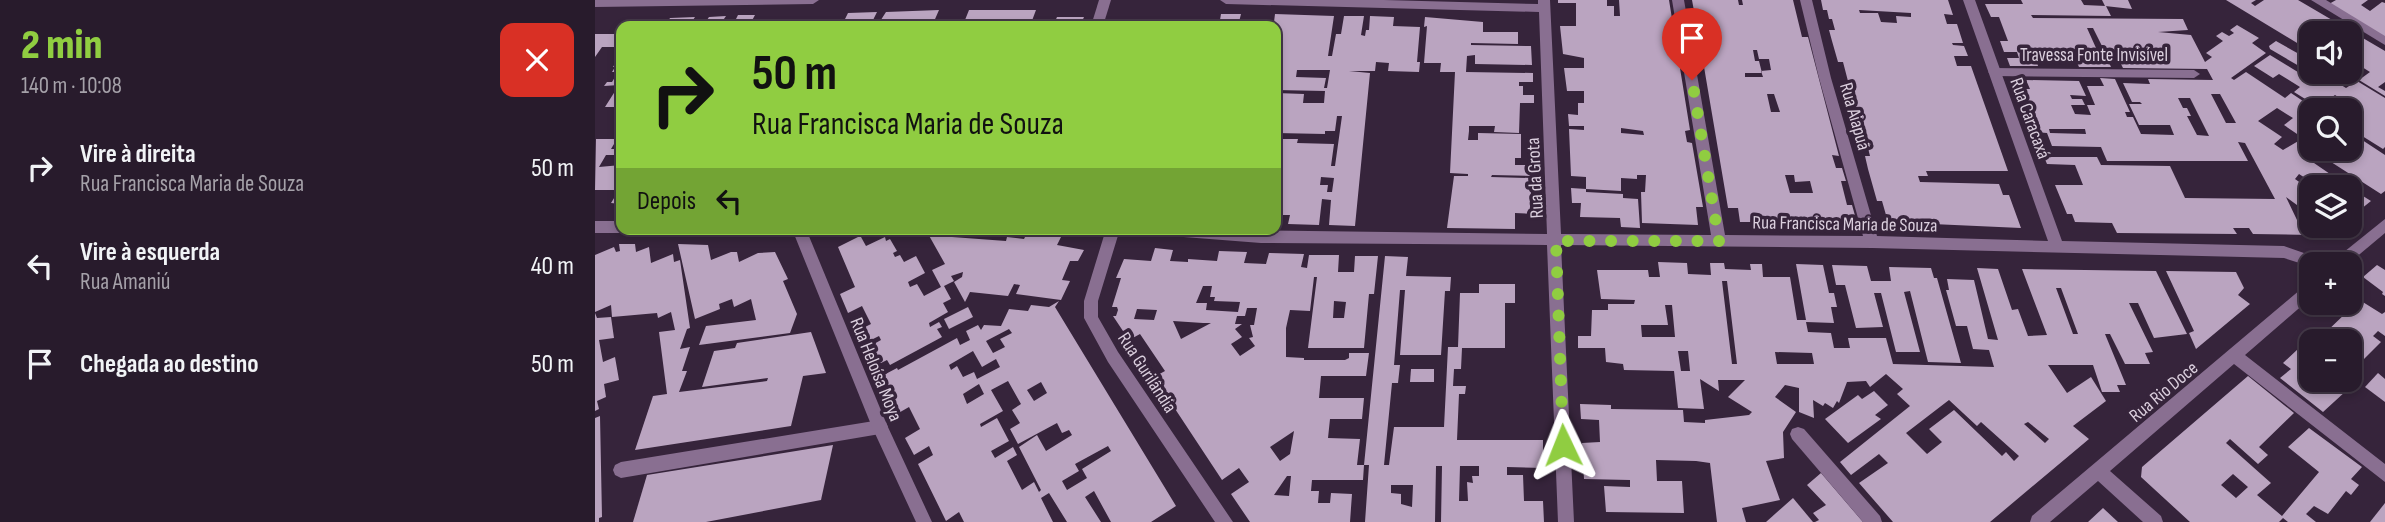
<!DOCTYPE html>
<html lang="pt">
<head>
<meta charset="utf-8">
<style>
	:root { --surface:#281b2c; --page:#302434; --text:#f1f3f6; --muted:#a5a1a9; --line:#443948; --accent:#90cd41 }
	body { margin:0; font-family:"Sofia Sans Condensed",sans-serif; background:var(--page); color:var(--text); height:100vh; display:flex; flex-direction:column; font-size:26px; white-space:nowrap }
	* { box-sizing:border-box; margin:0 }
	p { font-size:23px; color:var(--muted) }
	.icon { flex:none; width:38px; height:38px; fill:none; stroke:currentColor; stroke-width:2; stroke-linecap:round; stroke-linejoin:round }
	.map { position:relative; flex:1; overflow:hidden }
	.details { display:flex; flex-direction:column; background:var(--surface); width:595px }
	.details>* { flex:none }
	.top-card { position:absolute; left:21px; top:21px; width:665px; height:214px; border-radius:14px; box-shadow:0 4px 10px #0003,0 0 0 2px var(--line); background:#90cd41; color:#111; overflow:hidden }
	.controls { position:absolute; left:1704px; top:21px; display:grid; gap:14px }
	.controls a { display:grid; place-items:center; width:63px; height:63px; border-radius:14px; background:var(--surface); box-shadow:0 4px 10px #0003,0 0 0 2px var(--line); font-size:35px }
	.pin { position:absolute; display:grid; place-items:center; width:60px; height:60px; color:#fff; margin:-72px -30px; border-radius:50% 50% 50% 0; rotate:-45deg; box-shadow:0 0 7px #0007 }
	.pin .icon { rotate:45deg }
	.me { position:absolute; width:77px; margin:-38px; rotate:358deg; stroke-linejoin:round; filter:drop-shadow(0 0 5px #0008) }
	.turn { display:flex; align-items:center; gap:24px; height:147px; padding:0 21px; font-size:32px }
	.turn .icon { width:91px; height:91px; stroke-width:2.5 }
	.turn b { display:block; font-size:49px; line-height:60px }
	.then { display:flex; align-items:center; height:66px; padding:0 21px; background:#0003; gap:14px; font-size:26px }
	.round { display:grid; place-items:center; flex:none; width:74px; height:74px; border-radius:14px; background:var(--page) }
	.overview { display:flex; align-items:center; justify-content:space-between; height:119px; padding:0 21px }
	h1 { font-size:42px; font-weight:800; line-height:52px; color:var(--accent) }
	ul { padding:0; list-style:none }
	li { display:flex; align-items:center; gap:21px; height:98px; padding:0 21px }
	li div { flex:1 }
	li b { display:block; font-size:26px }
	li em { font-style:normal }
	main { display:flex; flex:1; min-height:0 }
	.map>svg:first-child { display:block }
</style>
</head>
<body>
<main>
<section class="details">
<div class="overview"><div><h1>2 min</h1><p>140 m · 10:08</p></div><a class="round" style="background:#d93025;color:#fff"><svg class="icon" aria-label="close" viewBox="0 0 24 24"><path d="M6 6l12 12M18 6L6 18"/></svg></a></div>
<ul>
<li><svg class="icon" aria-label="right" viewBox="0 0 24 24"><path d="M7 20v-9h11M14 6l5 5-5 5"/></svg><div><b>Vire à direita</b><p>Rua Francisca Maria de Souza</p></div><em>50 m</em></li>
<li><svg class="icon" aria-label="left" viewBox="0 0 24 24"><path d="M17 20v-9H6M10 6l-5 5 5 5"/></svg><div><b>Vire à esquerda</b><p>Rua Amaniú</p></div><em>40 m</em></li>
<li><svg class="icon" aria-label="arrive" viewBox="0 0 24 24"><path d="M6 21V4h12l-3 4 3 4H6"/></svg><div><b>Chegada ao destino</b></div><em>50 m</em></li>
</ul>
</section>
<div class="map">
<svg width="1790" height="522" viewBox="0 0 1790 522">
	<rect width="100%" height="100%" fill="#36243b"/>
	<g fill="#baa4c0" fill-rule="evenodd">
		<path d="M963,0H1012V6H1019V16H1025L1024,0H1074L1095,130L1090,131L1092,142L1097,143L1108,207H1101L1103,225L1047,223L1046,192H1050L1051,175H1042V179L1026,178V191L991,189V192L1028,194V198L1043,199L1045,228L1026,227L1025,218L985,217L986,203H977L976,188L991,189V177L976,176L974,129L989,130V126H974L973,114L983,115V103H989V91H972L969,68H989V58L968,54L965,26H981V3H963ZM1026,128L1048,131L1049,135L1026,133Z"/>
		<path d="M1097,0H1143L1144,5H1148L1147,0H1198L1207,37H1213L1244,156L1237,155L1241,168H1247L1251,181H1246L1252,205H1257L1263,226H1202L1201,222H1145L1143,208H1133L1108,61H1113L1111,50H1106ZM1158,50H1162L1164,59H1174L1176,70L1166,71L1168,77H1150V73H1167L1164,61H1160ZM1172,94H1179L1185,112H1176ZM1190,175H1199L1200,182L1215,181L1218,193H1195Z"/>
		<path d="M1226,0H1353L1358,15L1349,14L1352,24H1362L1368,43H1357L1358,45L1369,46L1373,56H1359L1362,66H1376L1413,171H1331L1333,176H1323L1325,182L1404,184L1408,195H1414L1426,228L1293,222L1287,201H1282L1273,169L1270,156H1275L1272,144H1269L1266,132H1263L1250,85H1254L1248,62H1243L1237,41L1234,30H1240L1237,19H1234L1232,10H1228ZM1264,10L1316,13V17L1301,16L1302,23L1286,22L1283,13H1265Z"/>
		<path d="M1426,0H1486L1489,5L1511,6L1516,16L1436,15L1438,18L1588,19L1593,30L1563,32L1596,35L1610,62L1617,57L1611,53L1628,41L1621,36L1627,32L1634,36L1639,33L1635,30L1642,25L1664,38L1657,43L1671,53L1636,78L1639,80L1651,72L1690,98L1696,93L1714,105L1705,111L1712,116L1704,122L1708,124L1713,121L1717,124V130L1715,129L1705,136L1689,125L1698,118L1682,108L1663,121L1687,137L1679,144L1688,150L1717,133V149H1755V132L1790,155V191L1786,194L1722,153L1717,157L1722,160L1719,163L1754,187H1724L1704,174L1700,179L1717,191V216L1691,197L1702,220H1706L1715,235L1658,234L1654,228H1638L1642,234L1522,233L1517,223L1480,222L1477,214H1472L1460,185H1488L1480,165L1452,164L1449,157H1502L1506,165L1575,166L1590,198L1680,199L1650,143L1643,142L1653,161H1512L1506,147L1457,146L1452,133L1439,132L1423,89H1435L1431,80L1484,81L1491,96L1475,95L1477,99H1487L1490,105H1476L1480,114L1496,115L1492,105H1500L1492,86H1509L1505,78L1520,79L1535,112H1530L1532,117H1538L1546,134L1579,135L1575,125H1544L1534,104H1547L1545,102H1537L1528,83L1555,84L1553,79L1618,80L1612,69L1528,68L1523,58H1512L1516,67H1484L1476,49H1468L1473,63L1442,62L1443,66H1415L1412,58H1424L1422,52H1409L1405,41H1413L1404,17H1396L1390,4H1428ZM1492,28H1498L1508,48H1501ZM1616,94H1625L1641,123H1631ZM1583,98H1595L1614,136L1602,135L1592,116H1596L1592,108H1588ZM1454,129H1490L1491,134L1455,133Z"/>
		<polygon points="1507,0 1533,0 1537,9 1510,6"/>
		<polygon points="1631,0 1661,0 1656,3 1660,6 1669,0 1703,0 1790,51 1790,82 1783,87 1790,91 1790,96 1764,80 1775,72 1767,67 1756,76 1750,72 1755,72 1755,33 1717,33 1717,52"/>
		<polygon points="1741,0 1773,0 1766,5 1775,11 1787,2 1790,3 1790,37 1734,4"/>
		<polygon points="344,10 337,26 310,26 312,22 308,22 306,26 282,26 291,12"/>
		<polygon points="374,10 441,10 435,26 340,26 343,20 370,20"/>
		<polygon points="282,12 275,26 200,26 202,23 248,23 253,13"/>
		<polygon points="626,14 646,14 643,26 624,26"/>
		<path d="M680,14L739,16L733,56H737L741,34H746L749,16H769L766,35L770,36L771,30H774L775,16L799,17L798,26L825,27L822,62H825L824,72L793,71L794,63L781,62L780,71H754L775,73L760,226L734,225L736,200L727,199L724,225L693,224L695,215H681V139H703L702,143L739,144L736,166H740L747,116H742L740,131H730V134L681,133V93L709,94L708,103H729L730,91L681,90V57H684L686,44H681L683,25L651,26L652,22H679ZM702,70H735L732,88H729L731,78L701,77ZM726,177L739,178L737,192H732L733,185H725Z"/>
		<polygon points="143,15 160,15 154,26 138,25"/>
		<polygon points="131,16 124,26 108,26 114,17"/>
		<polygon points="100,17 94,26 70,26 75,18"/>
		<polygon points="462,17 489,17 485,26 458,26"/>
		<polygon points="830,17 888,22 888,32 923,32 923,44 876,43 876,45 936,46 937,65 880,64 880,55 872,56 871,72 938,73 938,82 924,82 924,86 928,86 928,95 939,95 939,103 925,103 924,133 899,132 900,126 874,126 874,131 873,140 883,140 883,133 926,134 926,158 920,158 920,165 936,165 936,176 897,175 896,177 936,178 936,205 942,205 942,214 920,213 920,229 852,228 859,176 873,176 873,174 855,173 860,72 845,72 846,63 829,63 832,26 829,27"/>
		<polygon points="615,21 614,26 564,26 565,22"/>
		<polygon points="525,22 554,22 552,26 523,26"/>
		<polygon points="0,34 26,34 26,37 19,47 7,47 0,57"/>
		<polygon points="1681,41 1713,59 1713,62 1704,66 1675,49 1674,46"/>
		<polygon points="26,54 26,107 10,107 24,85 9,86 12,82 17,82 23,72 17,72 20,67 18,67"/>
		<polygon points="1675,55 1711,77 1725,72 1751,88 1762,81 1790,98 1790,147 1788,149 1756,129 1760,126 1755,123 1755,110 1746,110 1754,104 1740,95 1723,107 1699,92 1705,87 1684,74 1678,78 1659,66"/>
		<polygon points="1,139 22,139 16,149 26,149 26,152 24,155 11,155 4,167 26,165 26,204 16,203 24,190 0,190"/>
		<polygon points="1755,188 1776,201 1766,209 1755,202"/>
		<polygon points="359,229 357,237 411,241 412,237 429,239 433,231 467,235 462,245 489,250 483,261 475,261 467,280 475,281 466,300 421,294 425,285 419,284 413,296 375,292 370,302 359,282 367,277 368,272 356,276 359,281 349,286 356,299 348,303 353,312 334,323 335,327 344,322 347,327 342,329 347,337 295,365 292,360 278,367 270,349 286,340 284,336 268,344 262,331 276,324 267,306 253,313 245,294 260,287 243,247 263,237 266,237 271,246 290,237 291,241 295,239 302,251 298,253 300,257 305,255 309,262 321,256 330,273 313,282 315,287 322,284 329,296 346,287 337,270 350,264 332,232"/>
		<polygon points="24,244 40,244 41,252 54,247 56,263 78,254 79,262 85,260 95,328 92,329 85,349 95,347 87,371 92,371 84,392 172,381 173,378 107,387 119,351 140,348 142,343 216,332 231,373 208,376 196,426 40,450 58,396 72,394 64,332 80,330 76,312 63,318 62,313 17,317 16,305 0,312 0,255 19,247 21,252 25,251"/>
		<polygon points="83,244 113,245 116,260 136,252 142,252 144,262 163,253 180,252 193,279 188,281 202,314 195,333 104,345 111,326 161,320 156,299 139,307 137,299 124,304 125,309 100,319"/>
		<path d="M560,248L578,250L575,261L593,262V259L622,261L624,251L652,252L649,263L671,264L674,253L709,254L706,267L712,268L714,255H744L743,272H759L760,256H783L779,294H774L769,348H713L722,277H719L715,311L695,310L691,328V357L709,358V360H750L754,358V353H774L771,376H726L724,398H769L767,419H735L733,438L765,439L762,465H769L768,480H717L716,491H724L723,503H735L736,493L757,494L755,522H655L636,494L654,482L644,468L627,480L559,377L570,371L545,334L534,340L518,316H521L523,310L522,307H517L526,278H521L529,259L556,261ZM608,286H617L615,297H620L619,301L645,302L643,312L611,310L612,303H601ZM739,301L751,302L749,318H738ZM652,308H662L659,325H655L658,337L654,338L660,346L645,356L636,344L647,337L640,329L647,324H640L642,316H650ZM542,309L562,310L559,320L539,319ZM578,321L608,323H616L586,339ZM699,431L695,454L685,461L675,447ZM692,476H696L694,496L679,495Z"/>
		<path d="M790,256L813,257L811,276L856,277L855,291H850L846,355H805L810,290H805L799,365H805L803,383H797L789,465H794L799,427H849L853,347H863L865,293H884V284H920V303H910V348H867L866,369H859L858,386H871L870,394H864L862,440H948V468L912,467V475H928L929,501H948L949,522H846L847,466H841L840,522H770L774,465H769ZM865,466H884V476H877L878,483L872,482L873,501H864ZM796,485H818L817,507L806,504V494L796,493Z"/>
		<path d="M1063,262L1092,263L1093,274L1116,275L1115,263H1129L1130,269L1156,270L1155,264H1167L1168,277H1195L1202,320H1211L1201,264L1228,265L1234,293H1239L1242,307H1236L1239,323L1211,322L1213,332L1236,333L1239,348H1255L1253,338H1291L1298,364L1399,367L1394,350L1378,349L1372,326H1361L1351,290H1354L1352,279L1379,280L1393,339L1403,340L1382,268L1403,269L1417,310L1423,309L1433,336L1452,335L1427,269L1561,271L1592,334L1559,338L1543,303H1534L1558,352L1550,353L1555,364H1530L1515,334H1510L1531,385H1522L1525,392H1507L1498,365H1453L1472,393L1496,377L1511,401L1478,426L1494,439L1395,522H1298L1264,483L1293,463L1284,454L1256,475L1245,462L1315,406L1302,394L1308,389L1291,374L1275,387L1271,381L1252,382L1244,403L1242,401L1238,408L1230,403L1228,406L1218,400L1219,418L1204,412V388L1190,385L1180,397L1201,412L1188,432L1189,458L1171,461L1185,500L1147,508L1151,522H1122L1115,463L1101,461L1061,460L1062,481H1087L1089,513L1011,512L1009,486L1035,487V480L989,479L987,443L1005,442L1004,420L986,419L985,404L1016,405V409L1088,410L1089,422L1110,423V420L1154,415L1157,412L1133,397L1150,380H1123L1124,391L1105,379L1109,409L1083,408L1079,371L1029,370L1028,364L1011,362L1010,348H983V336H996L997,310H1013V304H1039L1040,300L1006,299L1002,270H1053L1054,277H1065ZM1127,281H1132L1142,364H1137ZM1461,288H1466L1483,334H1478ZM1070,305H1077L1080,337H1047L1046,325H1073ZM1083,351H1093L1095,371H1086ZM1180,352L1217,353L1219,364H1182ZM1354,400L1382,426L1386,422L1424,456L1419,461L1411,452L1407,456L1359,410L1334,429L1347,442L1332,454L1311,433ZM1433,422L1454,439L1450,443L1429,424Z"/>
		<polygon points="1237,265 1272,266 1276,281 1296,281 1294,267 1336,268 1339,278 1342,278 1366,363 1333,362 1315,291 1309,292 1325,352 1301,352 1286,293 1279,293 1288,327 1261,328 1250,285 1241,285"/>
		<polygon points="1782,265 1790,270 1790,296 1787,294 1788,292 1768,277"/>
		<polygon points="1571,271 1641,272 1649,288 1643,295 1655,304 1601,349 1594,333 1599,331"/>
		<polygon points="1755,294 1787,314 1790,312 1790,336 1783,331 1778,336 1786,342 1766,362 1755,354 1755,341 1737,341 1728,335 1754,310 1743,303 1755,303"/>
		<path d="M464,301L460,307L581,506L556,522H516L499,491L490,497L506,522H472L454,493L446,498L458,522H369L364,512L351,521L323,464L338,455L334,446L319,455L310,438L325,429L314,407L300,415L283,378L302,368L303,370L362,338L365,345L375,340L371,331L383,325L386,330L389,325L406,326L414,309L433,311L436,305L454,307ZM414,329L417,333L405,339L410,347L398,353L391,341ZM378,351L387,367L401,359L405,367L382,379L379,372L368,377L362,366L356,370L354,365ZM413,381L426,404L417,410L425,423L415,429L423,444L462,423L467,433L474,430L477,435L451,451L442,435L424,447L446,490L444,492L439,482L427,490L412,461L422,455L418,447L400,458L396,451L414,441L402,418L386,427L385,424L408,411L396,390ZM446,382L452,393L439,401L432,390ZM384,384L389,394L372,404L368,394ZM513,446L516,451L487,469L492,478L472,490L467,481L484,471L480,464Z"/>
		<polygon points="373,307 378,317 354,329 349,319"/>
		<polygon points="0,313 2,318 16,317 19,338 4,340 8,362 20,357 24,380 9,384 11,397 2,401 4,409 0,411"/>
		<polygon points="1703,349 1717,360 1717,380 1736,380 1751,391 1728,412 1685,378 1696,369 1688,363"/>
		<polygon points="816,369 839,369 839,382 815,382"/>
		<polygon points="1783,373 1790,379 1790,402 1770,387"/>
		<path d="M1653,376L1699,413L1664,447L1673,455L1663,464L1635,439L1631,443L1676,483L1662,495L1687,516L1724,472L1693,447L1714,428L1767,467L1756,479L1764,485L1756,495L1751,491L1733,514L1719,506L1711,514L1721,522H1693L1688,518L1684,522H1595L1546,477L1547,467ZM1638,474L1653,487L1641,498L1626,485Z"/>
		<polygon points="1279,391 1293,405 1280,415 1286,419 1253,443 1230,419 1263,395 1267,399"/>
		<polygon points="5,416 7,517 4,518 4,522 0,522 0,418"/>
		<polygon points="238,445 226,500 111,522 38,522 52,475"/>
		<polygon points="1226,473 1268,522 1220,522 1224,520 1218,513 1231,505 1212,485"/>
		<polygon points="1198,498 1218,522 1171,522"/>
		<polygon points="1790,503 1790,522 1775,522"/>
		<polygon points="1508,508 1523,522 1493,522"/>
	</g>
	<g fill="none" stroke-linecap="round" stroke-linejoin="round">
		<g fill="#896f91" fill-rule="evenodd">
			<polygon points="1399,68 1599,70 1605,74 1599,78 1399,76 1393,72"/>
			<polygon points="285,420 291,422 293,427 291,432 285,434 26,478 20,475 18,470 20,465 26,462"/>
			<polygon points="1203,427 1209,429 1285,516 1287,522 1268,522 1197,439 1195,434 1197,429"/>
		</g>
		<g fill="#896f91" fill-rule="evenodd">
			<polygon points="0,0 224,0 218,4 0,7"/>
			<polygon points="504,0 516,0 508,26 496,26"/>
			<polygon points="625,0 789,0 943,4 943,0 955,0 966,234 1116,235 1077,0 1089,0 1130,235 1268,236 1224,78 1205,0 1217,0 1236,78 1282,236 1453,241 1368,0 1380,0 1467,241 1689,246 1729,260 1731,264 1717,264 1717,267 1689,258 1277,248 966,245 979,522 963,522 952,245 666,243 563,235 556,229 952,234 944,12 631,4"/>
			<polygon points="1716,0 1731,0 1790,36 1790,45"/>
			<polygon points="1790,219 1790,233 1753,264 1737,264 1739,260"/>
			<polygon points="0,221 26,221 26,229 32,229 26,233 0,233"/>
			<polygon points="197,229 211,229 292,425 337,522 321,522 277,427"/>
			<polygon points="511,229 525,229 503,301 503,317 523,352 638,522 620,522 513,362 489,318 489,301"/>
			<polygon points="1717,282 1717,297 1650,355 1790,464 1790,482 1639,364 1515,471 1566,516 1568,522 1548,522 1503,481 1455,522 1435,522 1437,516 1712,284"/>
		</g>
	</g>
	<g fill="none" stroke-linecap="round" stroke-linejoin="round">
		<polyline stroke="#90cd41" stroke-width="12" stroke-dasharray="0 21.6" points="968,445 961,241 1124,241 1097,80"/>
	</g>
	<g text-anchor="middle" stroke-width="7" stroke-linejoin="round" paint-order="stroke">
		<g font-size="19" fill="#dbcfde" stroke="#36243b">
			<text x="1499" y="61">Travessa Fonte Invisível</text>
			<text transform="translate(1261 116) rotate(74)" y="7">Rua Aiapuã</text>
			<text transform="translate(1436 118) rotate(70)" y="7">Rua Caracaxá</text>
			<text transform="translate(939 178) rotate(-93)" y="7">Rua da Grota</text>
			<text transform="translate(1250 223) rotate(1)" y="7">Rua Francisca Maria de Souza</text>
			<text transform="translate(282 369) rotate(68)" y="7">Rua Heloísa Moya</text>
			<text transform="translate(553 372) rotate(57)" y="7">Rua Gurilândia</text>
			<text transform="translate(1568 391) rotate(-40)" y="7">Rua Rio Doce</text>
		</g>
	</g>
</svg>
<div class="controls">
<a><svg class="icon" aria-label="sound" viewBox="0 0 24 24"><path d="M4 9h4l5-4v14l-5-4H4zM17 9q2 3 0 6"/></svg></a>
<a><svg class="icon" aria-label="search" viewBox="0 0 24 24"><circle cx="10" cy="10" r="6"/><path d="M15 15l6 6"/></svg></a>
<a><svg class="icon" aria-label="layers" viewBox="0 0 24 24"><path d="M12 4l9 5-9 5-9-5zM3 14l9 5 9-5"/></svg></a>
<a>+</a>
<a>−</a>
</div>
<div class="pin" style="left:1097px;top:80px;background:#d93025"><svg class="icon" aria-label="arrive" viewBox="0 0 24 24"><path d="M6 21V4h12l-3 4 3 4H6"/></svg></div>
<svg class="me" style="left:968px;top:445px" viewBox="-20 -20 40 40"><path d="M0-17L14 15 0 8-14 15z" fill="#90cd41" stroke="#fff" stroke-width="4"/></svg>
<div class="top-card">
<div class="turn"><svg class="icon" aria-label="right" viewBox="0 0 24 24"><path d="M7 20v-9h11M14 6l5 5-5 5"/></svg><div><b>50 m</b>Rua Francisca Maria de Souza</div></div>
<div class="then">Depois<svg class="icon" aria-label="left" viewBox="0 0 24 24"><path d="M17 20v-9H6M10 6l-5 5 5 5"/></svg></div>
</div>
</div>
</main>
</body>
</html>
